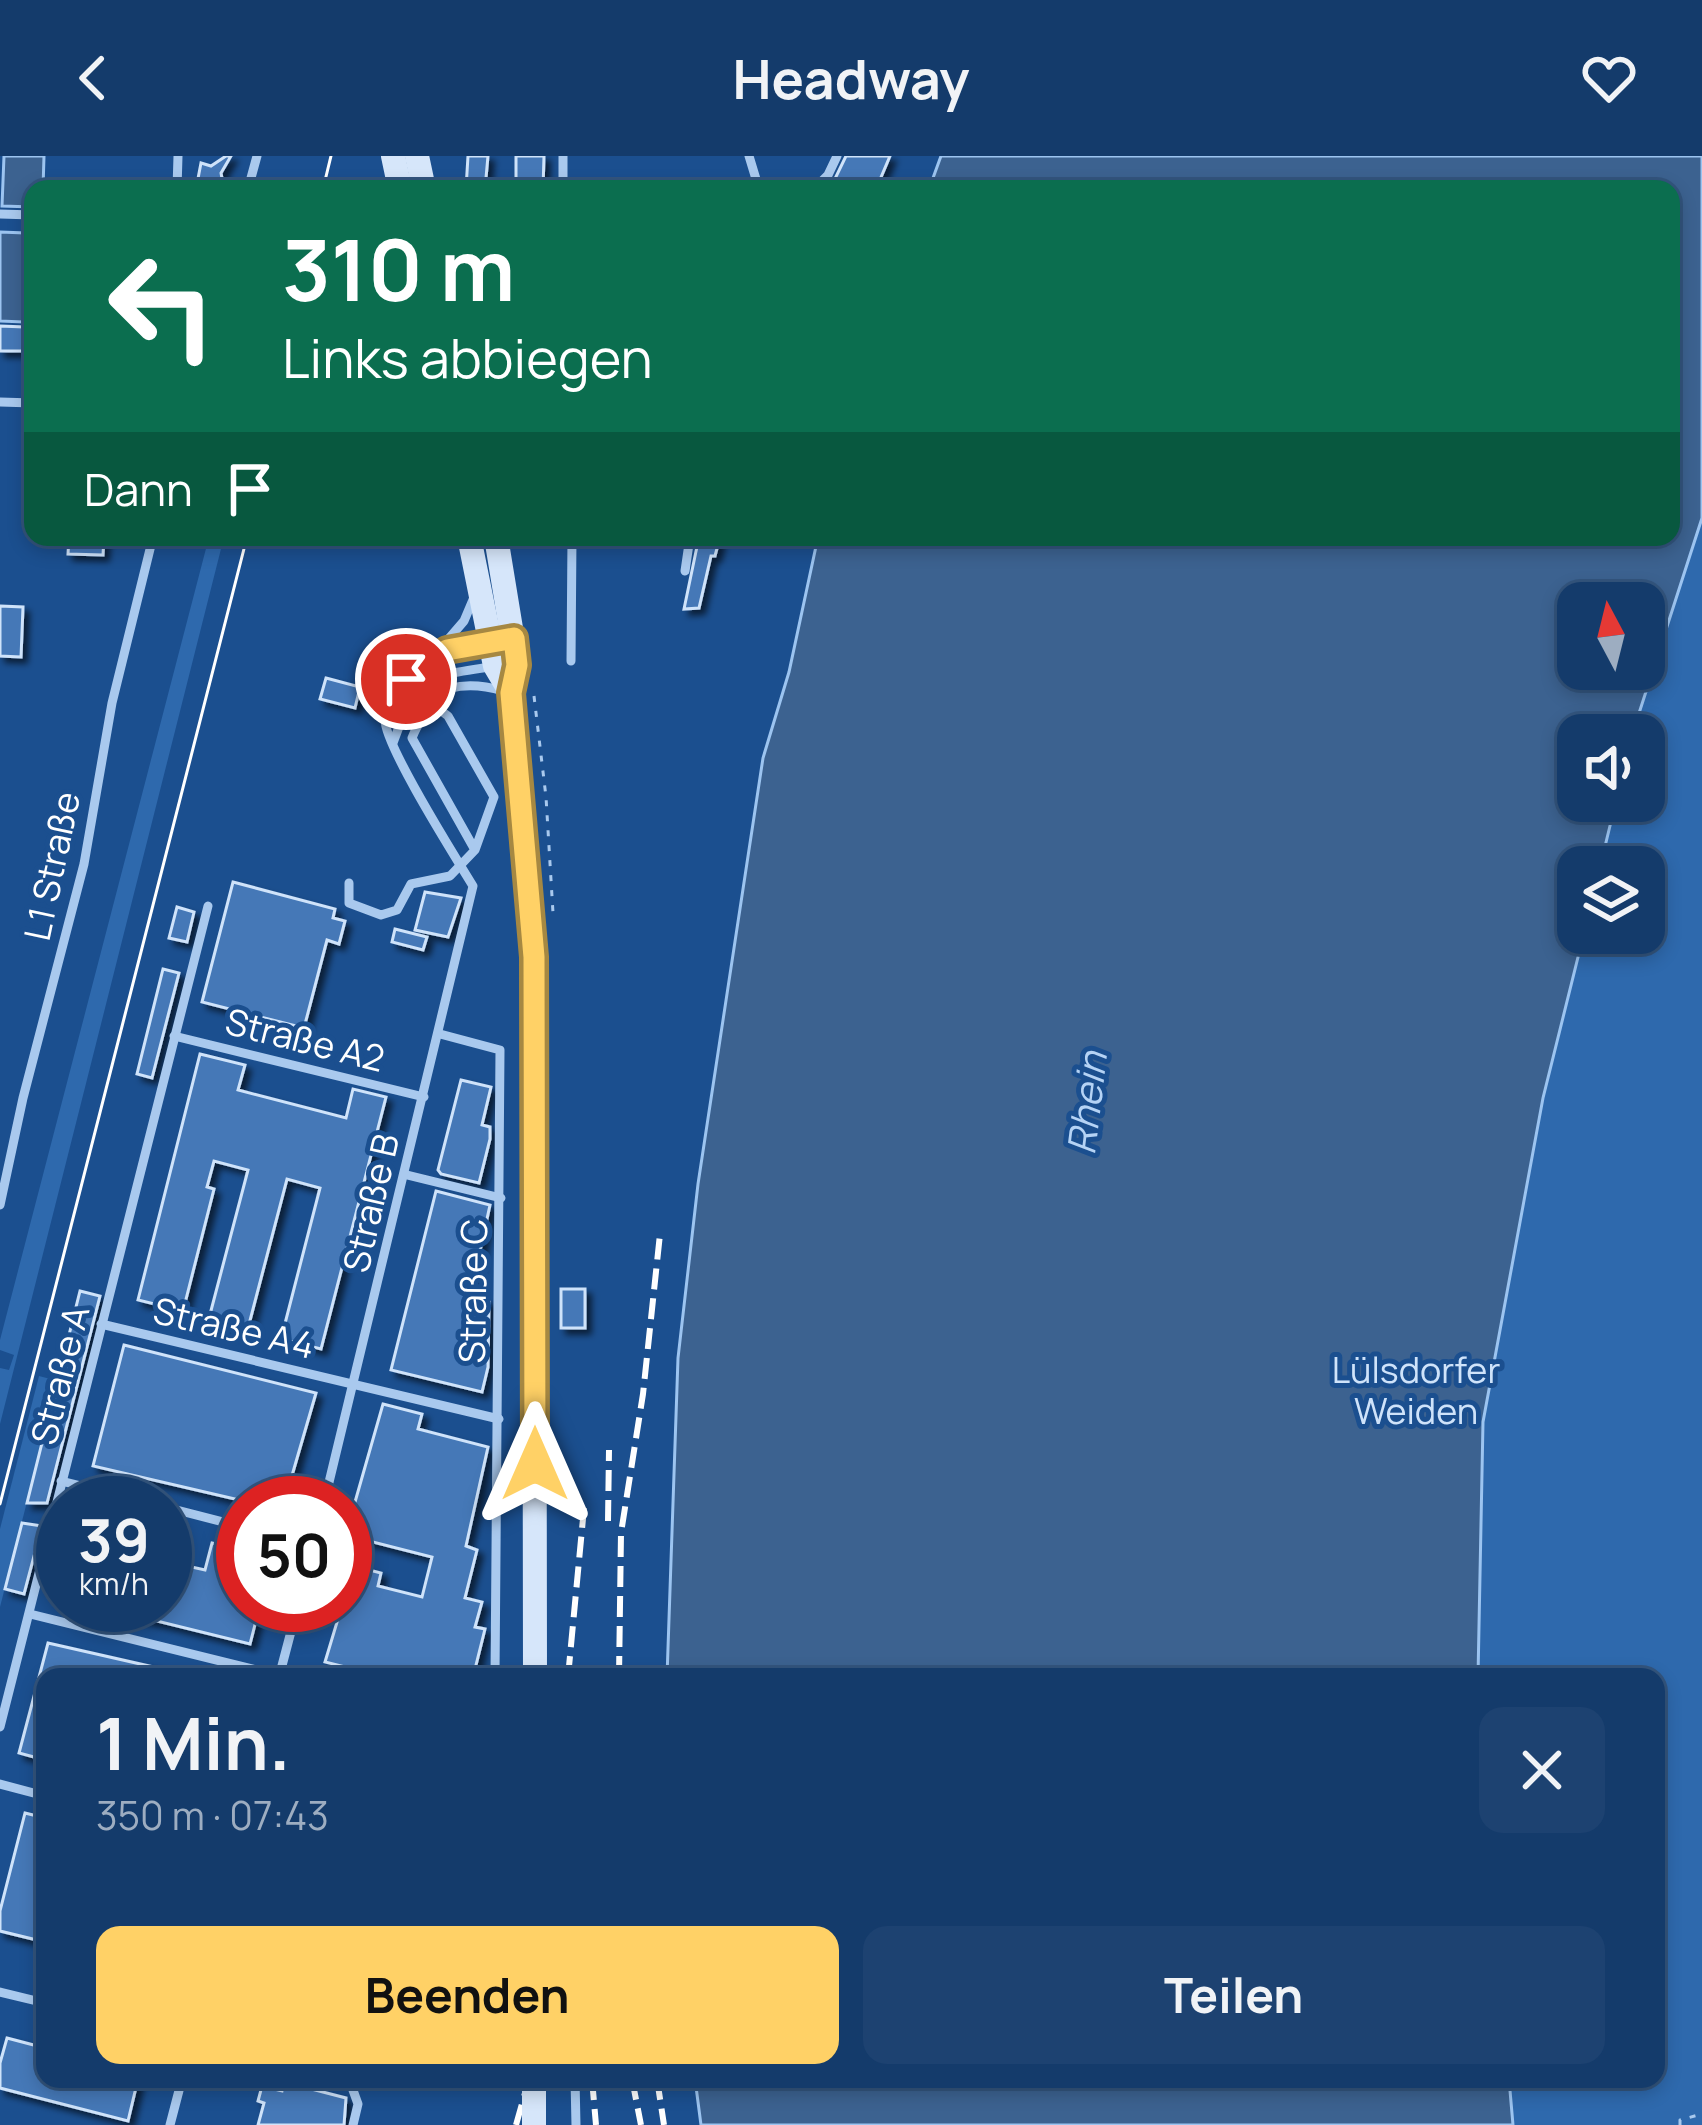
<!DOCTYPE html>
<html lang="de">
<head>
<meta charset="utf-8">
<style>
	:root { --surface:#143b6b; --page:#1d4271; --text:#f1f3f6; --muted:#9dadc1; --line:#33557e; --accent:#ffd166 }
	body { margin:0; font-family:Manrope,sans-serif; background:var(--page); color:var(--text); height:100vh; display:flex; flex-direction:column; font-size:45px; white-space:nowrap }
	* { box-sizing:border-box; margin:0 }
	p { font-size:39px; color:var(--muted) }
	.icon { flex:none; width:66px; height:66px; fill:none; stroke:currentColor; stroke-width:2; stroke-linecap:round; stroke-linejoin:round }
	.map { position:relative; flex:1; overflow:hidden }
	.sheet { position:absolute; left:36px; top:1512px; width:1629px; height:420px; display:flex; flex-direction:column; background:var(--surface); border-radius:24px; box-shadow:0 6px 18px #0003,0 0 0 3px var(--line) }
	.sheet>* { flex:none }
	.hud { position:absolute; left:24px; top:24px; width:1656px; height:366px; border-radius:24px; box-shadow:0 6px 18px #0003,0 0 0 3px var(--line); background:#0b6e4f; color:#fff; overflow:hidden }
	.needle { width:78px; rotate:353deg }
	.controls { position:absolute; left:1557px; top:426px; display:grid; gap:24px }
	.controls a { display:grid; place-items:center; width:108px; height:108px; border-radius:24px; background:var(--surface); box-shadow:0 6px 18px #0003,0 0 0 3px var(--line); font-size:60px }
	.speed { position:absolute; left:36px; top:1320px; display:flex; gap:24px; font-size:60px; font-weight:700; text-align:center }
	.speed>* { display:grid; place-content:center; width:156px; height:156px; border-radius:50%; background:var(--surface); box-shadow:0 6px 18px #0003,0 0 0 3px var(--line); line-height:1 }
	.speed small { font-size:30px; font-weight:400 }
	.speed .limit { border:18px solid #d22; background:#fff; color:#111 }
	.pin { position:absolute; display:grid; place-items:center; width:102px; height:102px; color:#fff; margin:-51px; border:6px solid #fff; border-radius:50%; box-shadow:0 3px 12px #0007 }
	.me { position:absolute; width:132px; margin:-66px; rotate:0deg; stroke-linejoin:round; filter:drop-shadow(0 0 9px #0008) }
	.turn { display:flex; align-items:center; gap:42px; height:252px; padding:0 60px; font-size:54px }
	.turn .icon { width:156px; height:156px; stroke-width:2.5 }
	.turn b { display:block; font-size:84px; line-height:102px }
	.then { display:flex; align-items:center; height:114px; padding:0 60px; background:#0003; gap:24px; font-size:45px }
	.round { display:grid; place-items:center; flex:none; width:126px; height:126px; border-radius:24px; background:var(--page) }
	.headline { display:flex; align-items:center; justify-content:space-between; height:204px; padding:0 60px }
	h1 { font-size:72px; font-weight:700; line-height:90px }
	.primary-button { display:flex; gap:24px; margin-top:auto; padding:24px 60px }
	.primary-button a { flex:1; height:138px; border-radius:24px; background:var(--accent); color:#111; font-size:48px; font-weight:700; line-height:138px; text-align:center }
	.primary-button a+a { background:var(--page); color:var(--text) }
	header { display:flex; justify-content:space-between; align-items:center; height:156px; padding:0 60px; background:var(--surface); font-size:54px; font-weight:700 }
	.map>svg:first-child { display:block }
</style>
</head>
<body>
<header><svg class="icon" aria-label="back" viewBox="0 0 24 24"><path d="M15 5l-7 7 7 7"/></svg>Headway<svg class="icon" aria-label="heart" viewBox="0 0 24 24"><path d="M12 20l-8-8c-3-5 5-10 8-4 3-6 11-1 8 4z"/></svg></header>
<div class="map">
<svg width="1702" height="1969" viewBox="0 0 1702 1969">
	<defs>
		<filter id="shadow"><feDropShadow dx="5.5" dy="5.5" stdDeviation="3" flood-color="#0009"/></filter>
	</defs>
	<rect width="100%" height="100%" fill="#1b4f8f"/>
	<g fill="#2e69ad" fill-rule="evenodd">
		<path d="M1702,0V1969H1126L1120,1923H1656V1521H1107L1362,381H1671V33ZM1578,447H1644V513H1578ZM1578,579H1644V645H1578ZM1578,711H1644V777H1578Z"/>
		<polygon points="209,381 224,381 0,1268 0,1212 9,1214 14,1199 0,1194 0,1184"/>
		<polygon points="39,1220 58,1225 0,1451 0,1373"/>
	</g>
	<g fill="#3c6290" stroke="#9cc4f0" stroke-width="3" fill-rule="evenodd">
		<polygon points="4,0 44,0 43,33 33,33 33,51 2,50"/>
		<path d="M941,0H1702V362L1632,579H1578V645H1616L1600,711H1578V777H1584L1543,942L1483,1266L1478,1521H667L678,1202L698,1028L763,602L789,516L818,381H1671V33H929ZM1578,447H1644V513H1578Z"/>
		<polygon points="0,76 25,77 23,166 0,165"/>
		<polygon points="695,1923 1509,1923 1513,1969 701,1969"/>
	</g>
	<g fill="#4478b7" stroke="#cfe3fa" stroke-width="3" filter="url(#shadow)">
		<polygon points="226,0 231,0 221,17 223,28 213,33 196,33 201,7 211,10"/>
		<polygon points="468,0 488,0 485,33 466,33"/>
		<polygon points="516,0 544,0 543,33 516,33"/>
		<polygon points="846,0 890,0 876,33 830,33"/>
		<polygon points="0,170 24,171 23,195 0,195"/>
		<polygon points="69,381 104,381 103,399 68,398"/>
		<polygon points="699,381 715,381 719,385 715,400 711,400 699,452 684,453"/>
		<polygon points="0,450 23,451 21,501 0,500"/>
		<polygon points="326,522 360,531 355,552 320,543"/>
		<polygon points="233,726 335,753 333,762 345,765 339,788 327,784 304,872 202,846"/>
		<polygon points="425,736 461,742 448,781 415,774"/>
		<polygon points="177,751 194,756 187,786 169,782"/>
		<polygon points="395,773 427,781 423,794 392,786"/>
		<polygon points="163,813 179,817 152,922 137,918"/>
		<polygon points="200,898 245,909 238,934 346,962 353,933 386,941 321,1193 281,1183 320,1032 287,1023 247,1176 208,1166 248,1014 214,1005 207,1031 214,1033 183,1155 138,1144"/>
		<polygon points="461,924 491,931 482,969 490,971 490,983 479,1027 441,1018 438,1014"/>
		<polygon points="436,1035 490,1049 470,1141 489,1146 488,1211 482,1236 391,1214"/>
		<rect x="561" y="1133" width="24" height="39"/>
		<polygon points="80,1135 100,1140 47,1347 27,1347"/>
		<polygon points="124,1189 316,1237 284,1347 252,1347 93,1310"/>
		<polygon points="383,1248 422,1258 418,1273 488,1291 466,1390 477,1394 465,1442 482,1446 475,1471 485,1473 473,1521 385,1521 325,1506 350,1423 358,1425 362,1412 381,1417 378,1430 422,1441 432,1401 357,1382 360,1370 349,1367"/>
		<polygon points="22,1367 42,1370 24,1438 5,1433"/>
		<polygon points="212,1387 243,1395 243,1449 260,1449 250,1488 112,1454 113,1449 165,1449 165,1405 205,1414"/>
		<polygon points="48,1487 171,1515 170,1521 45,1521 45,1604 19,1597"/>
		<polygon points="25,1657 45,1662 45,1786 0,1775 0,1755"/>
		<polygon points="7,1882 45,1892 45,1923 138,1923 128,1965 0,1932 0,1907"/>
		<polygon points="285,1923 314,1923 311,1933 346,1942 344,1969 258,1969 264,1947 258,1945 262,1930 282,1935"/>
	</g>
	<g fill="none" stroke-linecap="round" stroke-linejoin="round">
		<g stroke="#a9c9ee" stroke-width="3" stroke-dasharray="6 9" stroke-linecap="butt">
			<polyline points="534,540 546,641 553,757"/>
			<polyline points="1680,1969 1680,1964 1702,1958"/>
		</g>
		<g stroke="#a9c9ee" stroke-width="9">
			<polyline points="749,0 759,33"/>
			<polyline points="177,33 178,0"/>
			<polyline points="248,33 257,0"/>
			<polyline points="563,33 563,0"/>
			<polyline points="814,33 828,19 837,0"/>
			<polyline points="0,58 33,59"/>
			<polyline points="0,246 33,247"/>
			<polyline points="685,415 690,381"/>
			<polyline points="439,494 464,465 475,439"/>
			<polyline points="571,505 572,381"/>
			<path d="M406,561C435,531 463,523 503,535"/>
			<path d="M393,587C418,519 418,522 490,511"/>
			<path d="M349,727V747L381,759L397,754L411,728L450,720L475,694L412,582C418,567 423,557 440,554L448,560L494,641L475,694"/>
			<polyline points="440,878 500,894 495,1521"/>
			<polyline points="174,880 424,941"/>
			<polyline points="407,1019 501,1042"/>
			<polyline points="0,1049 23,942 84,708 112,547 153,381"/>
			<polyline points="101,1168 499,1263"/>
			<polyline points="61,1325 150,1347"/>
			<path d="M324,1347L473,730C456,702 385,590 385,564C386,555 392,546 396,539C419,503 450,491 491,485"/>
			<polyline points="165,1351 243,1371"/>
			<polyline points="30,1458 285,1521"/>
			<polyline points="279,1521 298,1449"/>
			<polyline points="0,1571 208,750"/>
			<polyline points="0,1628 45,1640"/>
			<polyline points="0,1836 45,1847"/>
			<polyline points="349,1923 358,1948 353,1969"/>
			<polyline points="575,1923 576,1969"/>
			<polyline points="170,1969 182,1923"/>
		</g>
		<g stroke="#d6e6fa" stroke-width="24">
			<polyline points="393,0 400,33"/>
			<polyline points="417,0 424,33"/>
			<polyline points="469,381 495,510 511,537"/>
			<polyline points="496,381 517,509 511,537 534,801 535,1521"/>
		</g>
		<g stroke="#fff" stroke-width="3">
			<polyline points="323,33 331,0"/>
			<polyline points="0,1348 247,381"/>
		</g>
		<g stroke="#fff" stroke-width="6" stroke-dasharray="21 9" stroke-linecap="butt">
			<polyline points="608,1365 609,1294"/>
			<polyline points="568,1521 584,1352"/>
			<polyline points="619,1521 621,1377 643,1238 660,1078"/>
			<polyline points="592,1923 596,1969"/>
			<polyline points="632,1923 641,1969"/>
			<polyline points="657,1923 664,1969"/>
			<polyline points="516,1969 529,1923"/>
		</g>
		<polyline stroke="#d6e6fa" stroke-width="24" points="534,1969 534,1923"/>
	</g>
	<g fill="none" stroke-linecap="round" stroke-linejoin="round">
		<g stroke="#a68842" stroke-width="30">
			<polyline id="route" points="406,523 447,494 514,482 517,509 511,537 534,801 535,1308"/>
		</g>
		<use href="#route" stroke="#ffd166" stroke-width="21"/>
	</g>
	<g text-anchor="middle" stroke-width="10" stroke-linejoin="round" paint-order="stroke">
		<g font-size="36" fill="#fff" stroke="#1b4f8f">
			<text transform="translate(52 710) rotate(-78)" y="13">L1 Straße</text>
			<text transform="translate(305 884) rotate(14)" y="13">Straße A2</text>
			<text transform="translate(371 1047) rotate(-77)" y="13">Straße B</text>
			<text transform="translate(473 1135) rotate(-89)" y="13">Straße C</text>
			<text transform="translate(234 1172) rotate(13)" y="13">Straße A4</text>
			<text transform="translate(60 1219) rotate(-76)" y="13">Straße A</text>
		</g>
		<g font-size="36" fill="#cfe3fa" stroke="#1b4f8f">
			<text x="1416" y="1227">Lülsdorfer<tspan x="1416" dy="41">Weiden</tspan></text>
		</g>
		<g font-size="39" font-style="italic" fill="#b5d3f5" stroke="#1b4f8f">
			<text transform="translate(1087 947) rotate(-83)" y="14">Rhein</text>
		</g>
	</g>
</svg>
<div class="controls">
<a><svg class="needle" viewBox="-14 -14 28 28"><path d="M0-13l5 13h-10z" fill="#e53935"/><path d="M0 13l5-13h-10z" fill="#9dadc1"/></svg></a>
<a><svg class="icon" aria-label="sound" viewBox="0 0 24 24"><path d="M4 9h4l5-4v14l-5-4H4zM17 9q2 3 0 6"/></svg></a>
<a><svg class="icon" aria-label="layers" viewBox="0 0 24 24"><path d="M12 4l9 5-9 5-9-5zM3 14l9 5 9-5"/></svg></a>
</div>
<div class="speed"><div>39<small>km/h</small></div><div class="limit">50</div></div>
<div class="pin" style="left:406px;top:523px;background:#d93025"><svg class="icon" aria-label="arrive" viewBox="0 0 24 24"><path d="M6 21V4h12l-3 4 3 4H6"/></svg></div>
<svg class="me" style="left:535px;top:1308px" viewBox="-20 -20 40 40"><path d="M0-17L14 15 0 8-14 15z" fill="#ffd166" stroke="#fff" stroke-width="4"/></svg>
<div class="hud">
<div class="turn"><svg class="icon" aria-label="left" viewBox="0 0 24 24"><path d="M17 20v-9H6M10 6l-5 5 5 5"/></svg><div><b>310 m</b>Links abbiegen</div></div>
<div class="then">Dann<svg class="icon" aria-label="arrive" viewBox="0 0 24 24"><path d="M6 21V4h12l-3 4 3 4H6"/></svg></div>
</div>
<section class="sheet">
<div class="headline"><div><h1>1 Min.</h1><p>350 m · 07:43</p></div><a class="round"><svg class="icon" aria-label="close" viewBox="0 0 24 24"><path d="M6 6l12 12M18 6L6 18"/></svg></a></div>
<div class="primary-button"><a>Beenden</a><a>Teilen</a></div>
</section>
</div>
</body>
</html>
